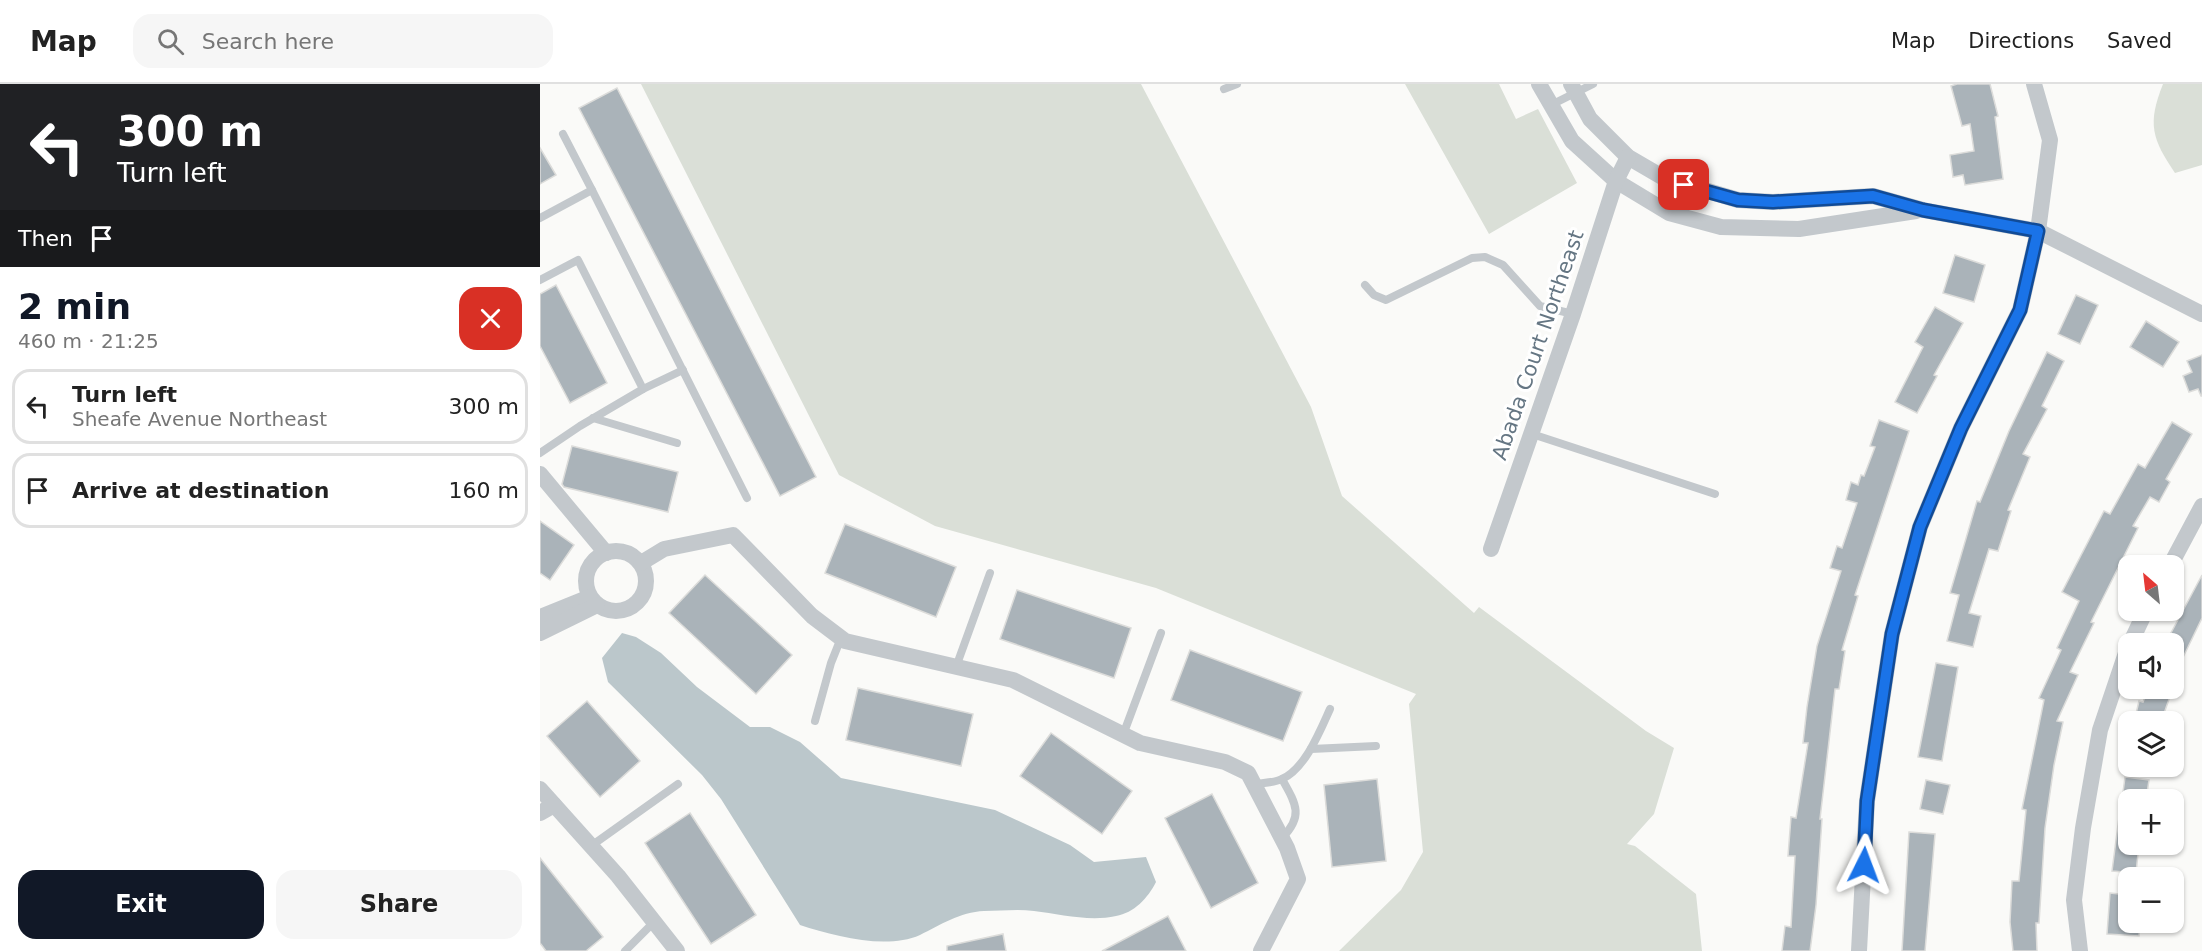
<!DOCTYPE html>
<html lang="en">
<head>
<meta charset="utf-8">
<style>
	:root { --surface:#fff; --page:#f6f6f6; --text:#222; --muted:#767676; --line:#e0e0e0; --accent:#111827 }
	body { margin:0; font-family:"DejaVu Sans",sans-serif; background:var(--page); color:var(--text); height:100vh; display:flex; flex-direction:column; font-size:22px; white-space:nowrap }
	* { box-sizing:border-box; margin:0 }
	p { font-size:20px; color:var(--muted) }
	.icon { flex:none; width:33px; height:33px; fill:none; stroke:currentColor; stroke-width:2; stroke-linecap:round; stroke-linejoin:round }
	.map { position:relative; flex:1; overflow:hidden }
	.drawer { display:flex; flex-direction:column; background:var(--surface); width:540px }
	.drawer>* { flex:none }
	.guide { background:#202124; color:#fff; overflow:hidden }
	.needle { width:39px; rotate:332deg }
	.fabs { position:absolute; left:1578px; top:471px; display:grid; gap:12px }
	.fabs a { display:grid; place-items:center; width:66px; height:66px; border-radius:12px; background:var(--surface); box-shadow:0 2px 4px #0004; font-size:30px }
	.pin { position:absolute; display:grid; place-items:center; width:51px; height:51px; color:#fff; margin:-26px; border-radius:12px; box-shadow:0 3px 9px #0006 }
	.me { position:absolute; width:66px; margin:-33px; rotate:3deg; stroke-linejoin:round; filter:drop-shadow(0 0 4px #0008) }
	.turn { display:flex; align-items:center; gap:21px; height:126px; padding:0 18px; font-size:27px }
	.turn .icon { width:78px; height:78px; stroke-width:2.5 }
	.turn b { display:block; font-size:42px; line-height:51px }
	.then { display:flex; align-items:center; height:57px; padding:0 18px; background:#0003; gap:12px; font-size:22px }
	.round { display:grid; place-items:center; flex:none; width:63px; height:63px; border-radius:18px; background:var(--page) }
	.summary { display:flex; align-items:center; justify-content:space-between; height:102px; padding:0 18px }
	h1 { font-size:36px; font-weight:700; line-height:45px; color:var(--accent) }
	.button { display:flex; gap:12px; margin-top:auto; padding:12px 18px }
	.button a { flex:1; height:69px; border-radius:18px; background:var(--accent); color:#fff; font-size:24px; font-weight:700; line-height:69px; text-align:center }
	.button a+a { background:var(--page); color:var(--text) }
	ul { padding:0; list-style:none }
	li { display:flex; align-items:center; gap:18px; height:75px; margin:0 12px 9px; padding:0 6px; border:3px solid var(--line); border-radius:18px }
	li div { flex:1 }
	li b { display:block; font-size:22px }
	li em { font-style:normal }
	header { display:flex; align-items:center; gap:36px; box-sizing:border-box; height:84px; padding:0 30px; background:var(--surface); border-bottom:2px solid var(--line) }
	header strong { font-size:28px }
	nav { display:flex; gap:33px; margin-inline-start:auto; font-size:21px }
	.search { width:420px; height:54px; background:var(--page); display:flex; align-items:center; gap:15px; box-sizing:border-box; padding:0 21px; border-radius:18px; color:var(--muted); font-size:22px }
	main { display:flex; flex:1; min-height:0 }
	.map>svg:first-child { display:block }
</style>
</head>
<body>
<header>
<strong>Map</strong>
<div class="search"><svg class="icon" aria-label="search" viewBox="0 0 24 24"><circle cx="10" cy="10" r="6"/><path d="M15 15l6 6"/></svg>Search here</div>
<nav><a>Map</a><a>Directions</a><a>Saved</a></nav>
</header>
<main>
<section class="drawer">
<div class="guide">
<div class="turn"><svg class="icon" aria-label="left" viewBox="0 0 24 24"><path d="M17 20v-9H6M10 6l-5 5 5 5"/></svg><div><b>300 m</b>Turn left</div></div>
<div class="then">Then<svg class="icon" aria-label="arrive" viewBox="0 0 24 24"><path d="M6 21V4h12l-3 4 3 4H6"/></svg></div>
</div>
<div class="summary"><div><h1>2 min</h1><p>460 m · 21:25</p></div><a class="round" style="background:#d93025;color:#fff"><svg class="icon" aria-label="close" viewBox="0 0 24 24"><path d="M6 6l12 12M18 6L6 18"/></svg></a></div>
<ul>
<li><svg class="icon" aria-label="left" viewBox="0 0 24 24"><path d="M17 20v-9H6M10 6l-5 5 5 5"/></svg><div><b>Turn left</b><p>Sheafe Avenue Northeast</p></div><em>300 m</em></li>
<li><svg class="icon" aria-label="arrive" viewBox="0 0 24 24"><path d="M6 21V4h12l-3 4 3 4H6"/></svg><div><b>Arrive at destination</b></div><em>160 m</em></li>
</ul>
<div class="button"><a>Exit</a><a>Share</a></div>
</section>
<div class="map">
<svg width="1662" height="867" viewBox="0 0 1662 867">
	<rect width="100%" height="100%" fill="#fafaf8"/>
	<g fill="#dadfd7">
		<polygon points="101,0 601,0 771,323 802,412 934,529 939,523 1106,647 1134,664 1114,730 1087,760 1095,762 1156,810 1162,867 799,867 861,806 883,768 869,620 876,610 616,504 395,442 299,391"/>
		<polygon points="865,0 959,0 976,35 998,25 1037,99 949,150"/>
		<path d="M1623,0H1662V81L1635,89C1612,55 1607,40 1623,0Z"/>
	</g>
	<path fill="#bbc7cb" d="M82,549L96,553L121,569L157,603L210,643H230L260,658L301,694L455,726L530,761L554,778L606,773L616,798C608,814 594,829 576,832C549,838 520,830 494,827C478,825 460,827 444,827C420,828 400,841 380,851C346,866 294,852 260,841L181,715L162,691L68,598L62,574Z"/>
	<g fill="#aab3b9" stroke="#dcdcda" stroke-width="1.5">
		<polygon points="1417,0 1450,0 1458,32 1455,33 1463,95 1425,101 1423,91 1413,93 1410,71 1434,67 1430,40 1422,42 1411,2"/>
		<polygon points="77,4 276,393 240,412 39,24"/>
		<polygon points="0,64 16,91 0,100"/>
		<polygon points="1415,171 1445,181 1434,218 1403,209"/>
		<polygon points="16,201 67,299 30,319 0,262 0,210"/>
		<polygon points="1536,211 1558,221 1540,260 1518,250"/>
		<polygon points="1395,223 1423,239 1394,291 1397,292 1377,329 1355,318 1383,263 1375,258"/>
		<polygon points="1606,237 1639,258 1623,283 1590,263"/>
		<polygon points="1507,268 1524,277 1502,322 1507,325 1483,370 1490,373 1468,426 1471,427 1458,467 1449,465 1429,529 1441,532 1433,563 1407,557 1419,511 1410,509 1437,417 1440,418 1469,347"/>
		<polygon points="1662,271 1662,312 1661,312 1658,305 1649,308 1643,292 1652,288 1647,277"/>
		<polygon points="1339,336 1369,347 1315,511 1318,512 1302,566 1305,567 1299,605 1295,605 1280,735 1282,735 1276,821 1270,867 1242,867 1245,842 1251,843 1255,772 1248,772 1251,733 1256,734 1268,659 1263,659 1267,623 1277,562 1301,487 1290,484 1297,462 1302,464 1317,419 1306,416 1311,398 1318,401 1321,391 1324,392 1335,363 1330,362"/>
		<polygon points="1632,338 1652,350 1626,395 1630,398 1619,418 1610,413 1593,442 1598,444 1551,538 1554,539 1530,588 1538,591 1517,637 1523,638 1514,681 1505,744 1499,839 1496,839 1497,867 1473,867 1470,838 1472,797 1479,797 1486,726 1482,725 1504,616 1499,614 1521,566 1517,564 1539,517 1522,508 1564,427 1570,430 1598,380 1605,384"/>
		<polygon points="32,362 138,388 128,428 24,403 22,400"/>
		<polygon points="0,437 34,461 10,496 0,489"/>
		<polygon points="305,440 416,483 396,533 285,489"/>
		<polygon points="165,491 252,571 216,610 129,529"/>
		<polygon points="1662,491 1662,534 1634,592 1634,560 1625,560"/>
		<polygon points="477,506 591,544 574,594 460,555"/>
		<polygon points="650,566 762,608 743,657 631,616"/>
		<polygon points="1396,579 1418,583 1402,677 1378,673"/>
		<polygon points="318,604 433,630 421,682 306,656"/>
		<polygon points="1608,604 1633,604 1621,638 1594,638 1599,617 1603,618"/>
		<polygon points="47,617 100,677 60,713 7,652"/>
		<polygon points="511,649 592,707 562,750 480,692"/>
		<polygon points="1585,693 1609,696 1606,716 1582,716"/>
		<polygon points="837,695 846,777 792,783 784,701"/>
		<polygon points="1386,696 1410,701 1403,730 1380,725"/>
		<polygon points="672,710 718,799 671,824 625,734"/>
		<polygon points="1581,718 1588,718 1588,760 1599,760 1596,789 1572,787"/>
		<polygon points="150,729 216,831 171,860 105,759"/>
		<polygon points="1369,748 1395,750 1385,867 1362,867"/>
		<polygon points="0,774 63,853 46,867 6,867 0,859"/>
		<polygon points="1570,809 1588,811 1588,838 1600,838 1599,852 1567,850"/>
		<polygon points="628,832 646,867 562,867"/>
		<polygon points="463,850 466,867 407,867 407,862"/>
	</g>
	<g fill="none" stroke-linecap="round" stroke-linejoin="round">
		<g stroke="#c3c8cc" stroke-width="8">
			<polyline points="684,5 697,0"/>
			<polyline points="1011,21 1053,0"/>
			<polyline points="23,50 52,106"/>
			<polyline points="0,134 52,106 207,414"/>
			<polyline points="0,196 38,176 103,305 40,342 0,369"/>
			<polyline points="825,201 834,211 846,216 932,174 945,173 963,181 1000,222 1033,230"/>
			<polyline points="103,305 143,286"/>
			<polyline points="53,334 137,359"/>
			<polyline points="992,350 1175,410"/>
			<polyline points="416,583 450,489"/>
			<polyline points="275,637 291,579 301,554"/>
			<polyline points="583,651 621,549"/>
			<polyline points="771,665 836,662"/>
			<path d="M714,700C722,699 734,699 742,695C765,685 780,647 790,625"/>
			<path d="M742,754C764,732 756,720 742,695"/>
			<polyline points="51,762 138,700"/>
			<polyline points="85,867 114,838"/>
		</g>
		<g stroke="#c3c8cc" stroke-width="16">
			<polyline points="999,0 1032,57 1076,97 1129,129 1181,143 1259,145 1376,127"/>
			<polyline points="1031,0 1050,35 1088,73 1124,94 1198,116 1233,118 1333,112 1383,126 1498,147 1662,230"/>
			<polyline points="0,390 66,469"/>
			<polyline points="951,465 1033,230 1076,97 1088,73"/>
			<circle cx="76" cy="497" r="30"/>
			<polyline points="101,479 124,465 193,451 272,532 305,557 473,596 600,659 685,678 708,689 747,764 758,795 721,867"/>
			<polyline points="1630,482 1662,422"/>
			<polyline points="0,533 50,513"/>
			<polyline points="0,549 57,521"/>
			<polyline points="1590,560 1606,526"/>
			<polyline points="0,705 78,792 137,867"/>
			<polyline points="0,729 14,721"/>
			<polyline points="1319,867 1327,717 1352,550 1380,443 1421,344 1480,226 1498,147 1510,56 1494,0"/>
			<polyline points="1540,867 1534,816 1543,744 1560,646 1588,563"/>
		</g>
	</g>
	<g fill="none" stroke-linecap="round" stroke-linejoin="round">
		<g stroke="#114b97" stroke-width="15">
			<polyline id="route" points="1144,101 1198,116 1233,118 1333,112 1383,126 1498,147 1480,226 1421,344 1380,443 1352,550 1327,717 1324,781"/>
		</g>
		<use href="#route" stroke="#1a73e8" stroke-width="10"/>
	</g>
	<g text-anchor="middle" stroke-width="6" stroke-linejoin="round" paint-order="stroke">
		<g font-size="21" fill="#657683" stroke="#fff">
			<text transform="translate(998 261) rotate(-71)" y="7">Abada Court Northeast</text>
		</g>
	</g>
</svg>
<div class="fabs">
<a><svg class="needle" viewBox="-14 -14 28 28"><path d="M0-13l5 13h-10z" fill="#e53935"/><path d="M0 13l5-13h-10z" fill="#767676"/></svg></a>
<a><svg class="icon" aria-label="sound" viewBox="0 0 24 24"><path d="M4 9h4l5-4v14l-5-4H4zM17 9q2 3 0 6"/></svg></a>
<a><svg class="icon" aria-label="layers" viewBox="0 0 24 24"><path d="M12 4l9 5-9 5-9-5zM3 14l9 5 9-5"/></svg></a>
<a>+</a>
<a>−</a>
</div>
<div class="pin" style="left:1144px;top:101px;background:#d93025"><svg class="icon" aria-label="arrive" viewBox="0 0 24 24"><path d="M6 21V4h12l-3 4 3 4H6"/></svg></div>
<svg class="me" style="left:1324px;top:781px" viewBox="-20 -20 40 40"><path d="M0-17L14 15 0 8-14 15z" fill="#1a73e8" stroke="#fff" stroke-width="4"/></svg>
</div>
</main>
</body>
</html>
